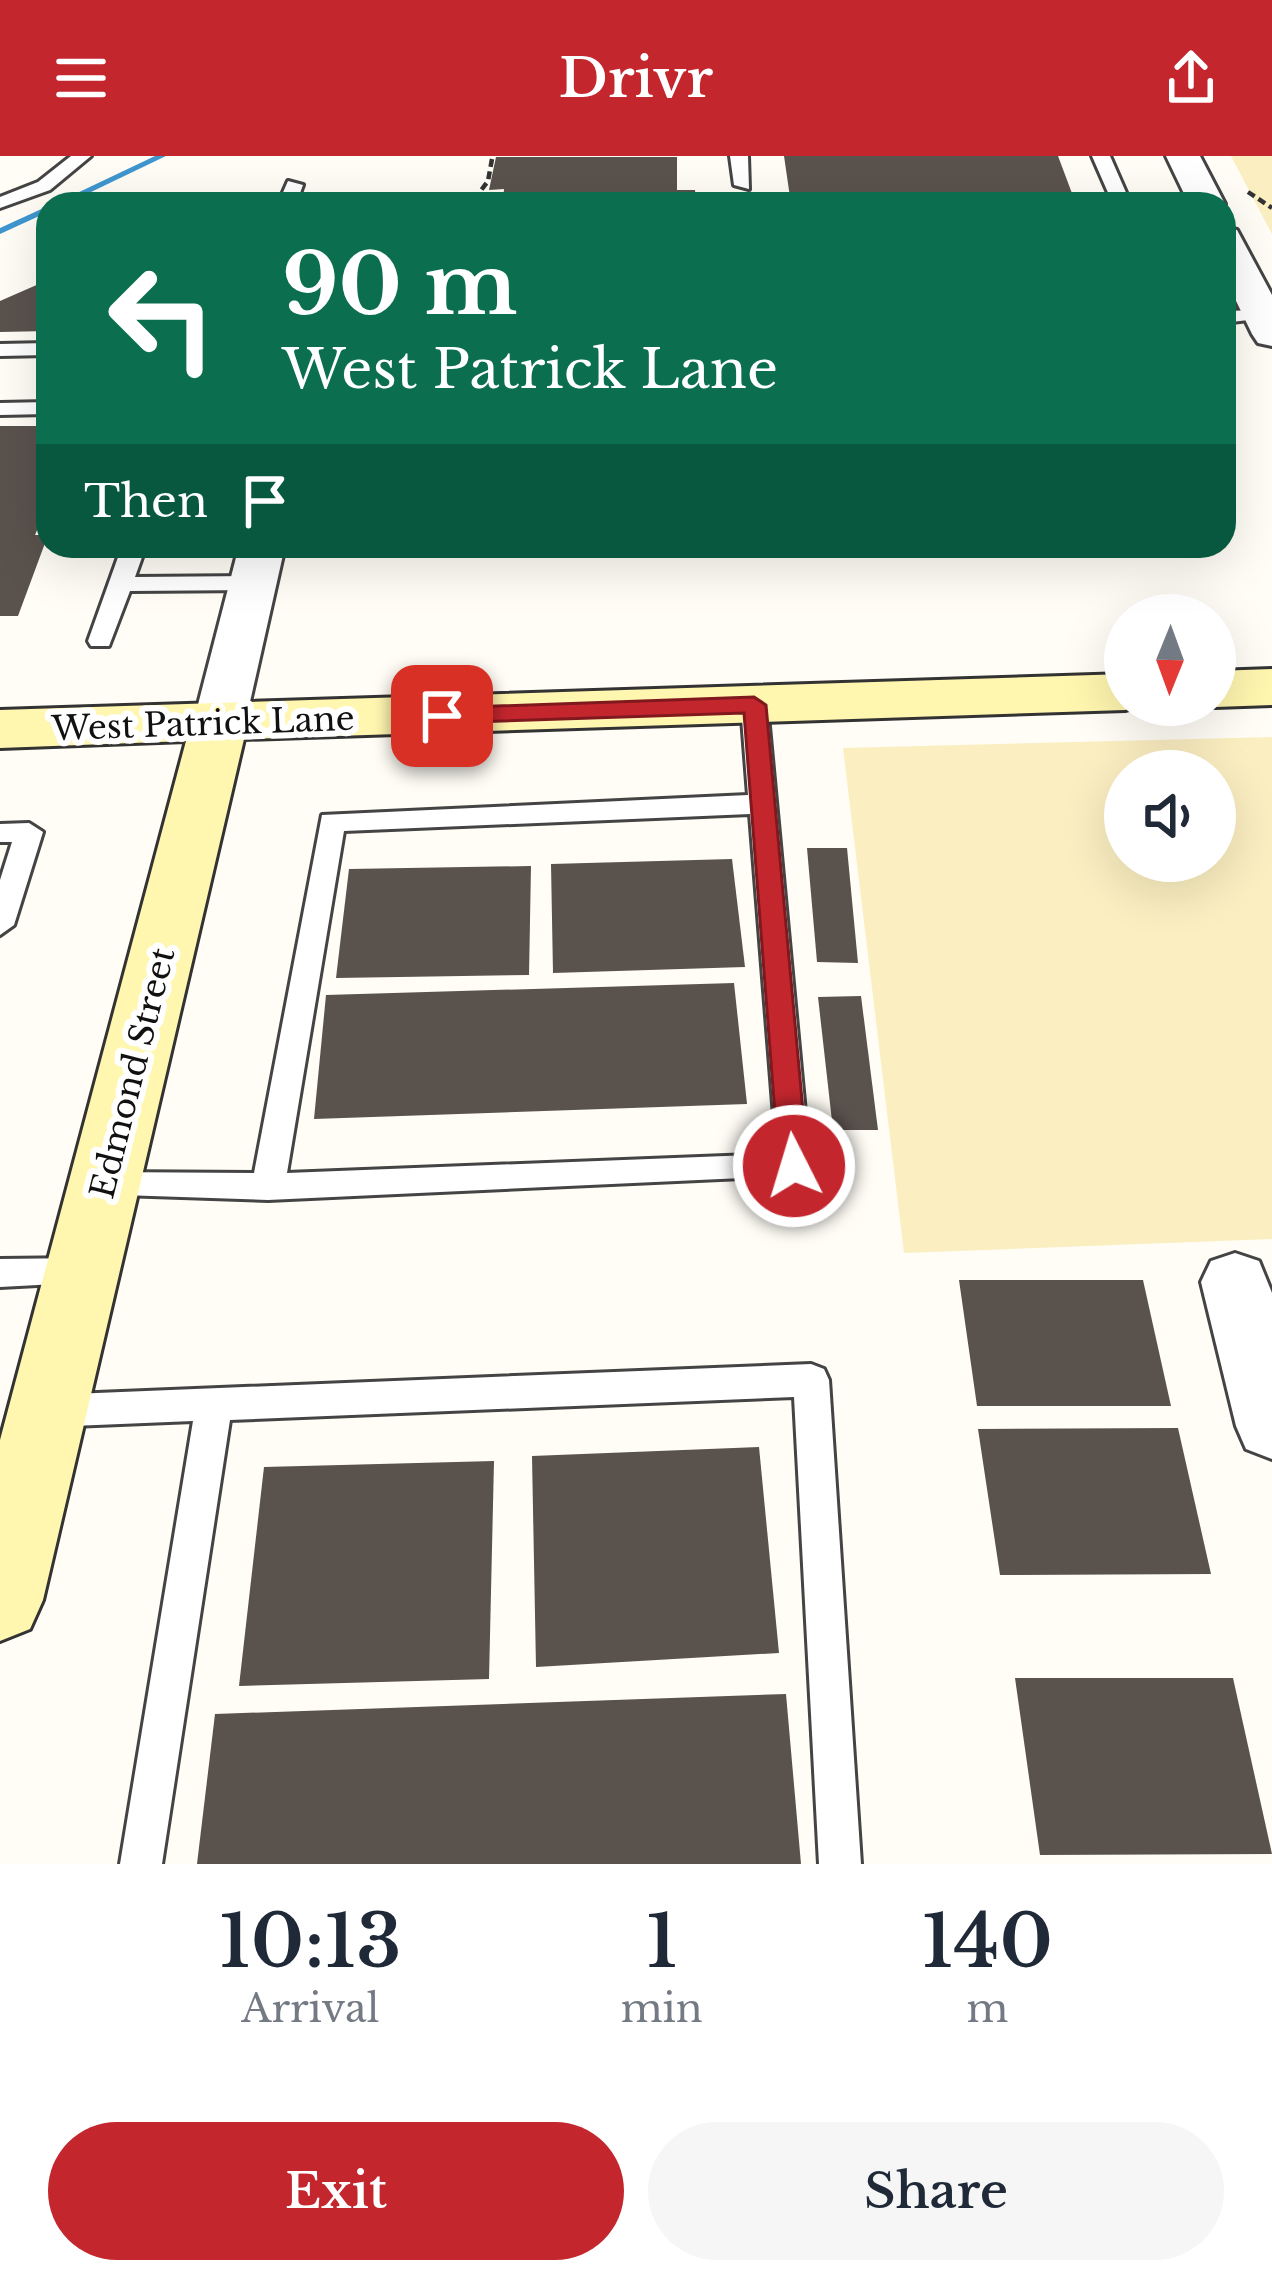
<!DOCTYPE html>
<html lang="en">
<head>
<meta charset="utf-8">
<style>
	:root { --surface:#fff; --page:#f6f6f7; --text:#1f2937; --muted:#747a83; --accent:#c4262e }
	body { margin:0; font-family:"Libre Baskerville",serif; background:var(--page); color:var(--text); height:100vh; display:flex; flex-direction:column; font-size:45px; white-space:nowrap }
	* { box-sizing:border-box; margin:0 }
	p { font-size:39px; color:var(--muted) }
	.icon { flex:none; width:66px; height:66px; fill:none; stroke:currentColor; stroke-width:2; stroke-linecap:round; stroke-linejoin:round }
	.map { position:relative; height:1708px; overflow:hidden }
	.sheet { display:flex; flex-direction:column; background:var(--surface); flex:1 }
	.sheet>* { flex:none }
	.hud { position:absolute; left:36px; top:36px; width:1200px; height:366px; border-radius:36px; box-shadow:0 12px 48px #0002; background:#0b6e4f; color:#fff; overflow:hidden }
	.needle { width:78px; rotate:181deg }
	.tools { position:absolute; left:1104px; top:438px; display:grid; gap:24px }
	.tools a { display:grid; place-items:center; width:132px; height:132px; border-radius:50%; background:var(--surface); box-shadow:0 12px 48px #0002; font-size:60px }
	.pin { position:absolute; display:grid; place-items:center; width:102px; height:102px; color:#fff; margin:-51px; border-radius:24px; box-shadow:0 6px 18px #0006 }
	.me { position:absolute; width:132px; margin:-66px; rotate:355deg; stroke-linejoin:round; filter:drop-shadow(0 0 9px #0008) }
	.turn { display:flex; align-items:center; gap:42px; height:252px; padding:0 48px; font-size:54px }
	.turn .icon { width:156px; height:156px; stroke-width:2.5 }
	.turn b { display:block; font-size:84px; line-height:102px }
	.then { display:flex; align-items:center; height:114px; padding:0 48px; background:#0003; gap:24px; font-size:45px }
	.eta { display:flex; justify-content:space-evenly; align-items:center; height:204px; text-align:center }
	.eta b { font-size:72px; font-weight:600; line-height:84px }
	.primary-button { display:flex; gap:24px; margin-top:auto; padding:24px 48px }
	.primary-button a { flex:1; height:138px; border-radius:72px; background:var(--accent); color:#fff; font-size:48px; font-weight:600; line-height:138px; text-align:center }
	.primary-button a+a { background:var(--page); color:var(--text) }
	header { display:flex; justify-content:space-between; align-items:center; height:156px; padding:0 48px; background:var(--accent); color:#fff; font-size:54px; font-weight:600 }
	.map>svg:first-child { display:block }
</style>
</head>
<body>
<header><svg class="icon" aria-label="menu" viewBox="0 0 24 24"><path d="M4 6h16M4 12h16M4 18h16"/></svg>Drivr<svg class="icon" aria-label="share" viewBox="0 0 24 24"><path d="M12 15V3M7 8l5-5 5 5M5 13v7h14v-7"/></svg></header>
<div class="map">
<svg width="1272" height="1708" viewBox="0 0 1272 1708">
	<rect width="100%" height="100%" fill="#fffdf5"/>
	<g fill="#fbeec1" fill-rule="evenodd">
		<polygon points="1231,0 1272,0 1272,78"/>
		<path d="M1272,581V1083L904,1097L843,592ZM1125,615H1215V705H1125Z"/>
	</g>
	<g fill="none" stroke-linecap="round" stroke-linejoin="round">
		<g fill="#3f96cf" fill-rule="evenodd">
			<polygon points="155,0 166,0 66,48 54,48"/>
			<polygon points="48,50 48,56 0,78 0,72"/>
		</g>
	</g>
	<g fill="#5a524d">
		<polygon points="784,0 1058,0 1076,48 791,48"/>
		<polygon points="496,1 677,1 677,34 695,34 696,48 503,48 504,33 489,34"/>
		<polygon points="48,124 48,175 0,176 0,145"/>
		<polygon points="0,270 40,270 37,277 48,277 48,360 43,360 35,379 48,379 18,460 0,460"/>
		<polygon points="807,692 847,692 858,807 817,806"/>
		<polygon points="732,703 745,811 553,817 551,708"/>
		<polygon points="531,710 529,819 336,822 349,713"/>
		<polygon points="734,827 747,948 314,963 326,839"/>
		<polygon points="861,840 878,974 833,974 818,841"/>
		<polygon points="959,1124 1143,1124 1171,1250 977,1250"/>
		<polygon points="1178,1272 1211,1418 1000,1419 978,1273"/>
		<polygon points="759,1291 779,1497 536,1511 532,1300"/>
		<polygon points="494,1305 489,1523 239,1530 264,1311"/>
		<polygon points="1015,1522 1233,1522 1272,1698 1040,1699"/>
		<polygon points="786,1538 801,1708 197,1708 215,1558"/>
	</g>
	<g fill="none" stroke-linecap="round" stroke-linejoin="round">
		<g stroke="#444" stroke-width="6">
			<g id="lane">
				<polygon points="71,0 91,0 50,34 0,52 0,41 38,26"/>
				<polygon points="730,0 748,0 749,33 734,29"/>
				<polygon points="1092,0 1110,0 1131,48 1113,48"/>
				<polygon points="288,25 303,29 296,48 278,48"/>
				<polygon points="1224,155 1263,154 1272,161 1224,167"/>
				<polygon points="48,187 48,199 0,200 0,188"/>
				<polygon points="48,246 48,258 0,259 0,247"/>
				<polygon points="122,390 146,390 135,421 253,420 265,427 253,434 130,435 109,490 91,490 88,485"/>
				<path d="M754,541L767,549L810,1010L805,1019L268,1044L92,1038L88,1029L92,1020L104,1016L254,1017L322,659L748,639L741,549ZM750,658L777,998L287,1017L344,675Z"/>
				<polygon points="29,667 43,676 14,769 0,779 0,724 12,686 0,686 0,668"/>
				<polygon points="82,1102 94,1106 99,1116 94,1126 0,1131 0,1103"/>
				<polygon points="811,1208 824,1213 829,1224 861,1708 819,1708 794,1241 230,1264 162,1708 120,1708 193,1265 48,1271 35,1266 30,1255 35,1244 48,1239"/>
			</g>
		</g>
		<g stroke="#444" stroke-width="6">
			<g id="street">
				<polygon points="1166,0 1200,0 1225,48 1224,50 1189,48"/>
				<polygon points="1224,71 1237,74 1272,139 1272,190 1258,187 1252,178 1224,120"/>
				<polygon points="239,390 285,390 245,568 237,580 219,585 201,580 193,568"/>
				<polygon points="1235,1097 1259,1105 1272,1137 1272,1303 1246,1293 1236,1270 1201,1126 1211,1105"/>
			</g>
		</g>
		<g stroke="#333" stroke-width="6">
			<g id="secondary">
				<polygon points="1272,513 1272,549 1215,551 1209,549 1215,549 1215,515"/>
				<polygon points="1125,518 1125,549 1143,549 1125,554 244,583 43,1444 30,1473 0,1485 0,1284 186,585 0,592 0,554"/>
			</g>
		</g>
		<g stroke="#333" stroke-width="4.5" stroke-dasharray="8 4.5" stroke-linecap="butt">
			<polyline points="492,3 488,25 476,41 500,41 500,48"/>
			<polyline points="1248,36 1272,52"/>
		</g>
		<use href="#lane" fill="#fff" fill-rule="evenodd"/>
		<use href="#street" fill="#fff" fill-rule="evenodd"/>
		<use href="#secondary" fill="#fff6b0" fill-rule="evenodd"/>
	</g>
	<polygon fill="#c4262e" stroke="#7f191e" stroke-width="3" points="754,541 766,549 808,1010 804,1019 783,1019 779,1010 744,557 442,567 430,560 442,552"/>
	<g text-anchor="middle" stroke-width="12" stroke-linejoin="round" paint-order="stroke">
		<g font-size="33" fill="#111" stroke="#fff">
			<text transform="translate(203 567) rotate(-2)" y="12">West Patrick Lane</text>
			<text transform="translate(132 917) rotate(-76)" y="12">Edmond Street</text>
		</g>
	</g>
</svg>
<div class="tools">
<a><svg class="needle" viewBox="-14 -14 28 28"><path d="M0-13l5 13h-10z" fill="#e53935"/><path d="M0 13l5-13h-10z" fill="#747a83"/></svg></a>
<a><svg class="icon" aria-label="sound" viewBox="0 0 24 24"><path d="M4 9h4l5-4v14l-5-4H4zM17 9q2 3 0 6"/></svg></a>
</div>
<div class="pin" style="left:442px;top:560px;background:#d93025"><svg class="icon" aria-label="arrive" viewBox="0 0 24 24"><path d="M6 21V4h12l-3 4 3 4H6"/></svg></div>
<svg class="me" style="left:794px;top:1010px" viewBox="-20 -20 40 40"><circle r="17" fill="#c4262e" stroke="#fff" stroke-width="3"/><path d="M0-11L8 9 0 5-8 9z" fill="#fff"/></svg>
<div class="hud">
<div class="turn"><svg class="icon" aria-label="left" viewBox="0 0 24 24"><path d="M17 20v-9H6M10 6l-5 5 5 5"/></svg><div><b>90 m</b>West Patrick Lane</div></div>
<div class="then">Then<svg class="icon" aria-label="arrive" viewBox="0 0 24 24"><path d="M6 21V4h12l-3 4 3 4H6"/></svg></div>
</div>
</div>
<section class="sheet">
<div class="eta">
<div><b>10:13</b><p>Arrival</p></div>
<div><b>1</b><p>min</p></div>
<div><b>140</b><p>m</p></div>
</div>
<div class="primary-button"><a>Exit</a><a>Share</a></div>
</section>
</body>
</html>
